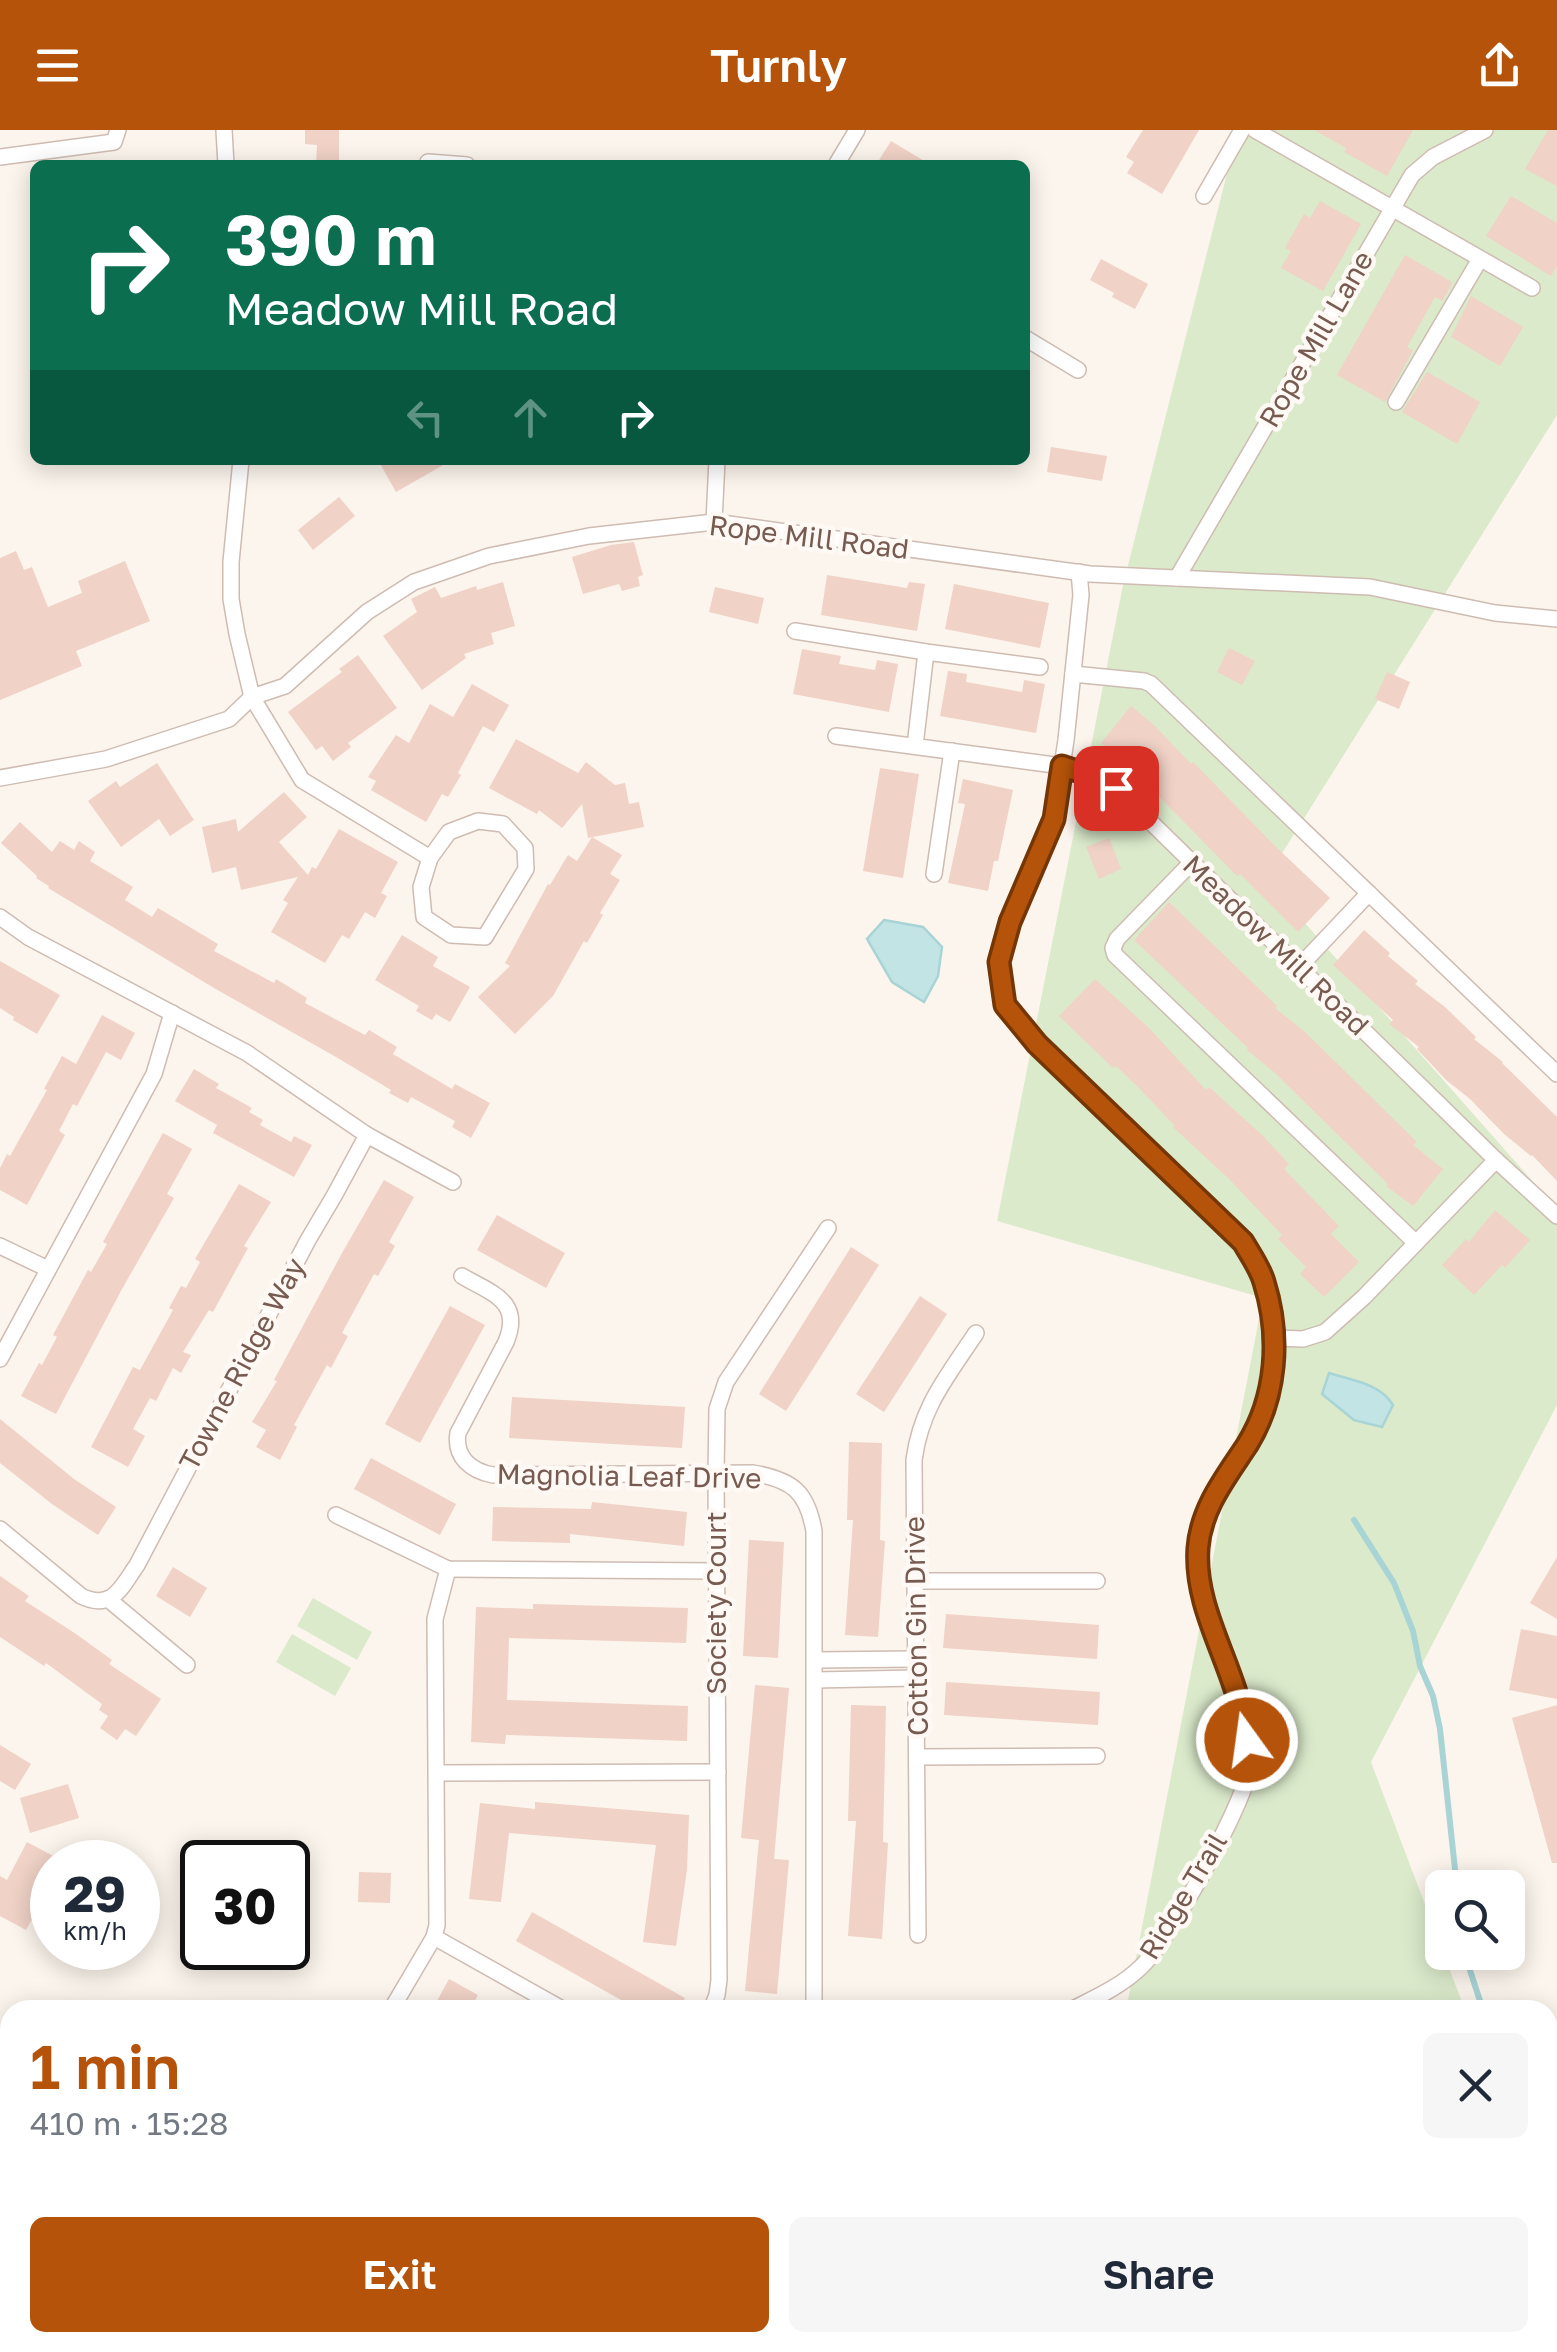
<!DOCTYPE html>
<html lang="en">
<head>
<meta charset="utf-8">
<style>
	:root { --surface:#fff; --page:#f6f6f7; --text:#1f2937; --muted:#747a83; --accent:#b45309 }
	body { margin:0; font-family:"Golos Text",sans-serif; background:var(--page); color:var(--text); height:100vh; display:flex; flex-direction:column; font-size:38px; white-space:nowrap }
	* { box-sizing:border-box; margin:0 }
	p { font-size:32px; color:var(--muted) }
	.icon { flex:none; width:55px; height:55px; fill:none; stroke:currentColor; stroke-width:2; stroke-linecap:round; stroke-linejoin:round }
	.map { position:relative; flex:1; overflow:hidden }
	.drawer { position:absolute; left:0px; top:1870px; width:1558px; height:352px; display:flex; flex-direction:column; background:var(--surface); border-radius:30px 30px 0 0; box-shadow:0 5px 25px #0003 }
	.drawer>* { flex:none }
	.top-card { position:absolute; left:30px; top:30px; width:1000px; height:305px; border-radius:15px; box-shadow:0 5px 25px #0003; background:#0b6e4f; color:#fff; overflow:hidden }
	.fabs { position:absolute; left:1425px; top:1740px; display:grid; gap:20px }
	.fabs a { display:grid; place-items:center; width:100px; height:100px; border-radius:15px; background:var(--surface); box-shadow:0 5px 25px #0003; font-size:50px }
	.speed { position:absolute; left:30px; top:1710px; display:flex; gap:20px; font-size:50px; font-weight:700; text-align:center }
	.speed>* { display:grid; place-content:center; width:130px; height:130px; border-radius:50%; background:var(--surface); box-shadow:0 5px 25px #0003; line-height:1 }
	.speed small { font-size:25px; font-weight:400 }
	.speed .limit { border:5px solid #111; border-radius:15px; background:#fff; color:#111 }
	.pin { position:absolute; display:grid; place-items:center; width:85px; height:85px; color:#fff; margin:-42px; border-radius:20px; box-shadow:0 5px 15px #0006 }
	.me { position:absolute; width:110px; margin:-55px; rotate:346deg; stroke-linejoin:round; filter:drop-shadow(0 0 8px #0008) }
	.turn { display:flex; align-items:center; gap:35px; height:210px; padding:0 30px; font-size:45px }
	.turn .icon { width:130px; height:130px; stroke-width:2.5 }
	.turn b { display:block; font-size:70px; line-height:85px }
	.lanes { display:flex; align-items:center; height:95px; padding:0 30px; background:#0003; justify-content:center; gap:50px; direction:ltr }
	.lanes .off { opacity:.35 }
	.round { display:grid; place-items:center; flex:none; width:105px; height:105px; border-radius:15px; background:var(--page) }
	.summary { display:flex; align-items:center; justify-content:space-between; height:170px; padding:0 30px }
	h1 { font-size:60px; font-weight:600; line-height:75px; color:var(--accent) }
	.primary-button { display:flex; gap:20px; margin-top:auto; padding:20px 30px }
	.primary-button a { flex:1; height:115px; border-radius:15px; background:var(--accent); color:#fff; font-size:40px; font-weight:600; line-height:115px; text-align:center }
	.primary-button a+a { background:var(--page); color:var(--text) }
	header { display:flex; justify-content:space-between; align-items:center; height:130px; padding:0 30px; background:var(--accent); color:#fff; font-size:45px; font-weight:600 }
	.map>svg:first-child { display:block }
</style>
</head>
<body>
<header><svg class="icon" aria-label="menu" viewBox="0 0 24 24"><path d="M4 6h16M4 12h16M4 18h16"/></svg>Turnly<svg class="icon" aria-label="share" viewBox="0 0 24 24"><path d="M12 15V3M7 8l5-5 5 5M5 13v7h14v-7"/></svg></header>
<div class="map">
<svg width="1557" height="2222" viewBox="0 0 1557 2222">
	<rect width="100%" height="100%" fill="#fcf5ed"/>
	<g fill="#dbeacb">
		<polygon points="1238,0 1557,0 1557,285 1266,749 1557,1079 1557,1275 1371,1632 1465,1880 1126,1880 1263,1168 997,1091 1123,455"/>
		<polygon points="313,1468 372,1502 357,1530 297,1496"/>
		<polygon points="292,1504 351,1538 335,1566 276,1532"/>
		<polygon points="1548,2008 1557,2013 1557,2222 1391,2222 1379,2213 1548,2212"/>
	</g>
	<g fill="#c2e4e5" stroke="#a9d4d6" stroke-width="2.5">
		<polygon points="884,790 923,797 942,817 938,846 924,872 892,852 867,809"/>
		<path d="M1329,1243C1351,1250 1380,1253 1393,1275L1382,1297L1354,1290L1322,1264Z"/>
	</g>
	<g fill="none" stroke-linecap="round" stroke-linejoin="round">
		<g stroke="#a9d4d6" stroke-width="6">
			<polyline points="1354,1390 1394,1453 1413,1501 1420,1536 1433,1566 1440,1599 1457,1758"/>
			<polyline points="1464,1822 1483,1880"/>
			<polyline points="1548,2007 1557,2025"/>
		</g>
	</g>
	<g fill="#f0d2c6">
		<polygon points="305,0 339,0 339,35 316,35 317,15 305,14"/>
		<polygon points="1143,0 1199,0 1162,64 1127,43 1134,32 1126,27"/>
		<polygon points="1314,0 1413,0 1387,46 1344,22 1346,18"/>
		<polygon points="1548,0 1557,0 1557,56 1525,39"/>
		<polygon points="891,11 931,35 876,35"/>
		<polygon points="1511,66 1557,93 1557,136 1551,146 1486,106"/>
		<polygon points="1320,71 1361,94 1323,161 1281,138 1291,121 1285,118 1304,84 1310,88"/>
		<polygon points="1405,125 1452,152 1452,154 1442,171 1435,167 1407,217 1413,220 1385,272 1337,245"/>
		<polygon points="1101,129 1148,154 1135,179 1112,167 1114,163 1090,150"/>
		<polygon points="1471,166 1523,197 1500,236 1451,207"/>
		<polygon points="1427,242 1480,272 1457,314 1402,282"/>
		<polygon points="1051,317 1107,326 1102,351 1047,342"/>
		<polygon points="378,330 452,330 396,362"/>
		<polygon points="339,367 355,386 313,420 298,400"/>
		<polygon points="634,412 643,445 638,447 640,456 622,461 619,454 583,464 572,427 611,415"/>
		<polygon points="16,421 24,440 32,437 48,477 82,463 78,451 125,431 150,491 76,521 82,536 0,570 0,428"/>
		<polygon points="827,445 907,458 909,452 925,454 917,501 821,485"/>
		<polygon points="503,452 515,496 491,503 494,514 464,524 466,528 422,560 383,506 417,482 411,469 435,457 441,468 476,456 477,460"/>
		<polygon points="954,454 1049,473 1040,518 945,499"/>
		<polygon points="715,457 764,468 758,494 709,482"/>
		<polygon points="1229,518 1255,531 1242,555 1217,542"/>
		<polygon points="802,519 841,526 839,534 875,540 877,530 898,534 889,582 793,564"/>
		<polygon points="358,525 397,578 348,613 351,617 333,631 322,616 316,620 288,582 342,542 339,539"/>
		<polygon points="948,541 967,544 966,552 1022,562 1024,550 1045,554 1036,603 940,586"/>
		<polygon points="1387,542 1410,552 1399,579 1375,569"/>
		<polygon points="472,554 509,575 494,602 483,596 458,643 461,645 448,667 442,664 426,692 371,660 376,651 368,647 396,605 409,613 430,574 453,587"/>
		<polygon points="1131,576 1154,595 1191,634 1193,632 1275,716 1330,768 1298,802 1240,744 1237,746 1127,634 1101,613"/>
		<polygon points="516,609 578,643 586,632 615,655 625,653 629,674 639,672 644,697 588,708 582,674 562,698 539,680 537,684 489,658"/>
		<polygon points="157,633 194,690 170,706 159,689 121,717 88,671 116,651 120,657"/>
		<polygon points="880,638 919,644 903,748 863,741"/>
		<polygon points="963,649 1013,660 998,731 994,731 988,761 948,753 965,674 958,673"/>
		<polygon points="284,662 307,687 279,712 308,745 312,737 316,739 339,699 398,732 381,763 387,766 375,788 365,782 349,809 342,805 325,833 271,802 288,773 283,770 298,747 241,760 236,737 212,743 202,697 236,689 238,702"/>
		<polygon points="20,692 52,722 60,711 74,720 79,711 95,722 90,731 133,757 125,770 152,787 158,778 218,814 214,821 274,853 276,849 307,868 305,873 365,905 369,900 397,917 393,924 452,959 455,954 490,973 471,1008 452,997 455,991 411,967 408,973 389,963 391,960 336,927 214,858 48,758 49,756 36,748 37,746 1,713"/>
		<polygon points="592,707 622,725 610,744 620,750 600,783 603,785 587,813 584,811 553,866 515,904 478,867 510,836 505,833 548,754 550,755 568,725 577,731"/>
		<polygon points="1109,708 1121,739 1099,749 1086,717"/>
		<polygon points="1169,772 1277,876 1275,878 1305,902 1417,1012 1413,1015 1443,1039 1413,1076 1386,1056 1388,1054 1275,943 1247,920 1248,918 1134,810"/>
		<polygon points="1364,800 1390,823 1388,826 1418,851 1415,854 1445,877 1476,907 1474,909 1503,932 1502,933 1557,987 1557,1051 1532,1025 1531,1026 1504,1004 1470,969 1446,950 1417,919 1419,917 1389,894 1393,890 1333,835"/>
		<polygon points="402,805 438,827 433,836 470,857 450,892 436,884 432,890 416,881 419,876 375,850"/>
		<polygon points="0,831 60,865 37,904 13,890 14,887 0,878"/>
		<polygon points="1095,849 1150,899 1206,960 1209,957 1262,1005 1289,1034 1284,1039 1339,1096 1331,1104 1359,1132 1324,1167 1300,1144 1306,1137 1278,1109 1282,1105 1228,1048 1173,997 1174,995 1136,955 1116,936 1113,938 1059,886"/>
		<polygon points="102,885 135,903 121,930 106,922 77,976 73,974 59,1001 65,1005 27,1075 0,1060 0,1038 7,1024 10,1026 47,960 44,959 62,926 76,934"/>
		<polygon points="194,939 219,954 216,958 252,978 249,982 263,990 260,995 291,1012 294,1006 312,1015 294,1047 213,1003 217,995 175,971"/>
		<polygon points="163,1003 192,1019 167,1064 174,1068 122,1159 56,1284 21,1266 39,1233 42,1235 57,1207 53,1205 88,1140 91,1142 107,1114 103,1112"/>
		<polygon points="384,1050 414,1067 389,1112 395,1116 378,1146 374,1144 342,1203 348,1206 331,1238 327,1235 294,1295 297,1297 280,1330 256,1317 266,1300 252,1292 277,1251 274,1250 342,1123"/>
		<polygon points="239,1054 271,1072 244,1116 248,1118 213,1182 209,1180 183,1222 191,1225 181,1243 173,1238 156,1271 150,1268 133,1299 145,1306 128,1337 91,1317 133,1237 140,1240 173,1180 169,1178 181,1156 186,1158 200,1132 195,1129"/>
		<polygon points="1495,1080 1530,1110 1505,1138 1502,1135 1474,1165 1442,1135 1466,1109 1469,1112"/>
		<polygon points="497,1085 565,1123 546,1158 477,1120"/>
		<polygon points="851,1117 879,1135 786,1281 759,1264"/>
		<polygon points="920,1166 947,1184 884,1282 856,1264"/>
		<polygon points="450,1176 485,1195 420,1313 385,1294"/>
		<polygon points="512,1267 685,1277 682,1318 509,1308"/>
		<polygon points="0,1289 74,1349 116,1377 98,1405 52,1374 0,1333"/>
		<polygon points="849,1312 882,1313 880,1410 885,1411 878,1507 845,1505 853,1390 847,1390"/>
		<polygon points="371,1328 456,1374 440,1405 354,1359"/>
		<polygon points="592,1372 687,1382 684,1416 570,1404 570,1413 492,1411 493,1377 591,1379"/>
		<polygon points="749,1410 784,1412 778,1528 743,1526"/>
		<polygon points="1557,1427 1557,1489 1530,1473"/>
		<polygon points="173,1437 207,1458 190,1487 156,1466"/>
		<polygon points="0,1446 29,1466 25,1471 76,1504 112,1530 109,1534 161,1569 136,1606 125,1599 117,1610 100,1598 108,1586 99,1580 102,1574 46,1533 44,1536 0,1507"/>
		<polygon points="533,1474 688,1478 686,1513 509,1508 507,1570 688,1576 687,1611 506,1605 505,1614 471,1612 476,1477 533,1479"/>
		<polygon points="946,1484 1099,1495 1097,1529 943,1518"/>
		<polygon points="1521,1499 1557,1506 1557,1569 1509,1560"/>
		<polygon points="946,1552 1100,1562 1098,1595 944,1585"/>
		<polygon points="755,1555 789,1558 774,1729 789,1730 777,1864 745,1861 759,1710 741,1708"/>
		<polygon points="851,1575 886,1576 883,1712 888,1713 882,1809 848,1806 856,1691 848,1691"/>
		<polygon points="1557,1575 1557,1733 1552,1733 1512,1588"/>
		<polygon points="0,1615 31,1634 15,1660 0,1651"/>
		<polygon points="68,1654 79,1688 30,1703 20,1668"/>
		<polygon points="535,1672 689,1685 687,1740 676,1816 643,1812 656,1715 509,1703 501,1772 469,1769 480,1673 535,1679"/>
		<polygon points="27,1712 59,1729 57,1732 52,1732 52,1741 32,1779 36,1782 26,1800 0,1786 0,1746 7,1750"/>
		<polygon points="359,1742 391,1743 390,1773 358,1772"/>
		<polygon points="532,1782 685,1868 678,1880 639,1880 516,1811"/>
		<polygon points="449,1849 478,1865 470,1880 432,1880"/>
	</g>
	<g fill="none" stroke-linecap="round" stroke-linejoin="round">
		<g stroke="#cebcb2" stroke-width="18">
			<g id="street">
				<polyline points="224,0 226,35"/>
				<polyline points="1255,0 1532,158"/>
				<polyline points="0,27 114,12 118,0"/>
				<polyline points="428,32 467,35"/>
				<polyline points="836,35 857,0"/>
				<polyline points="1204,66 1242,0"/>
				<polyline points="1025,208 1078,240"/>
				<polyline points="1396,272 1480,129"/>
				<polyline points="241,330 231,432 231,469 237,504 252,567 302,650 430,728 421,757 424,787 451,805 485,807 526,739 525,718 503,694 478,691 449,702 430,728"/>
				<polyline points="714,392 717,330"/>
				<polyline points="1177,448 1412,45 1433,27 1485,0"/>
				<polyline points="795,501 926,522 1040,537"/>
				<polyline points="1073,544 1144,551 1151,554 1557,944"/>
				<polyline points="836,606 1062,636 1097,647 1116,658 1496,1030 1557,1086"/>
				<polyline points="915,616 926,522"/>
				<polyline points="0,648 106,629 229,589 252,567 285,556 367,482 414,452 489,426 589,406 714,392 1090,444 1370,457 1495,483 1557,489"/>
				<polyline points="1192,732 1117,809 1113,818 1115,825 1416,1113"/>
				<polyline points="934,744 952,621"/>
				<path d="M0,787L28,807L247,923L367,1005L334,1066L308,1110L137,1435C121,1458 112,1481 81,1466L0,1399"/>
				<polyline points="1299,837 1369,763"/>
				<polyline points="367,1005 453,1052"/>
				<polyline points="0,1116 48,1139"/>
				<path d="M462,1146C491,1163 523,1171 506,1212L458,1303C454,1327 471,1341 493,1345L753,1343C792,1350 807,1361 814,1401V1880"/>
				<polyline points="1275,1208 1303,1209 1325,1202 1364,1167 1496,1030"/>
				<polyline points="0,1229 154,944 172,883"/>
				<polyline points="336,1385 448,1439 716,1441"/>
				<polyline points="915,1451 1097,1451"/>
				<polyline points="108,1469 187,1535"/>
				<polyline points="815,1530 916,1529"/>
				<polyline points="815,1550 916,1548"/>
				<polyline points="917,1627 1097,1626"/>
				<polyline points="437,1643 718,1642"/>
				<path d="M918,1805L914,1330C921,1277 947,1247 976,1203"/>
				<polyline points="434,1807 564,1880"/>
				<polyline points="391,1880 434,1807 437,1795 435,1489 448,1439"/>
				<polyline points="711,1880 717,1865 719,1850 716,1343 717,1279 726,1252 828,1098"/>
				<path d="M1071,1880C1095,1868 1122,1856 1142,1836C1170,1808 1244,1675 1250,1636C1251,1627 1248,1615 1247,1606C1235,1546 1192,1474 1198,1415C1202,1376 1227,1346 1247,1314C1277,1266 1281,1205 1264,1152C1260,1138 1250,1124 1243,1112L1037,914L1005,875L999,832L1010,792L1054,689L1066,610L1081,465L1079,442"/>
				<polyline points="0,2109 10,2115"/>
				<polyline points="183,2212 200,2222"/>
				<polyline points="594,2212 611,2222"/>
				<polyline points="1071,2212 1079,2222"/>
				<polyline points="151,2222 155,2212"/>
				<polyline points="632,2222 637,2212"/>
				<polyline points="823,2222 829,2212"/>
				<polyline points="1033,2222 1038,2212"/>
			</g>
		</g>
		<use href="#street" stroke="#fff" stroke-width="15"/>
	</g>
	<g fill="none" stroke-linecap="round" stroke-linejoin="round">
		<g stroke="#753606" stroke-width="25">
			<path id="route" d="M1116,658L1098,648L1062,636L1054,689L1010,792L999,832L1005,875L1037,914L1243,1112C1250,1124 1260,1138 1264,1152C1281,1206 1277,1267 1247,1315C1226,1347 1201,1378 1198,1418C1194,1472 1225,1521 1239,1572C1243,1584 1245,1597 1247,1610"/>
		</g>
		<use href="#route" stroke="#b45309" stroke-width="18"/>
	</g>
	<g text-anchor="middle" stroke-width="9" stroke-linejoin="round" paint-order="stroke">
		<g font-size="28" fill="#775a50" stroke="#fef9f4">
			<text transform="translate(1316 209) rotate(-60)" y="10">Rope Mill Lane</text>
			<text transform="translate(809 407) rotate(7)" y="10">Rope Mill Road</text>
			<text transform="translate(1276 815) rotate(44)" y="10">Meadow Mill Road</text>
			<text transform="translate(242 1234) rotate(-62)" y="10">Towne Ridge Way</text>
			<text transform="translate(629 1346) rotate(1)" y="10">Magnolia Leaf Drive</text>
			<text transform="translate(716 1473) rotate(-90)" y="10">Society Court</text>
			<text transform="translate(916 1496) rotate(-91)" y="10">Cotton Gin Drive</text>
			<text transform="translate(1183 1766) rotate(-59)" y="10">Ridge Trail</text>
		</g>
	</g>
</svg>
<div class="fabs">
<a><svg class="icon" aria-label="search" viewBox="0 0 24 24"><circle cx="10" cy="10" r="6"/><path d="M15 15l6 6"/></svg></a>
</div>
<div class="speed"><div>29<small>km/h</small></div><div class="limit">30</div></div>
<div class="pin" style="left:1116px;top:658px;background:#d93025"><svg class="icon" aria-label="arrive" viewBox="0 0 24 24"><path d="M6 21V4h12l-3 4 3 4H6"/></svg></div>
<svg class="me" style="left:1247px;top:1610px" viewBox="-20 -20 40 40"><circle r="17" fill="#b45309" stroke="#fff" stroke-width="3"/><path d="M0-11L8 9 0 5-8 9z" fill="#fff"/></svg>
<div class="top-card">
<div class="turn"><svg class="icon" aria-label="right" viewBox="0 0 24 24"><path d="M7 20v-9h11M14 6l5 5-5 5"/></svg><div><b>390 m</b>Meadow Mill Road</div></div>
<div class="lanes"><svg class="icon off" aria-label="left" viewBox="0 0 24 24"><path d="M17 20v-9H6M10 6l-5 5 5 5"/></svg><svg class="icon off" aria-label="ahead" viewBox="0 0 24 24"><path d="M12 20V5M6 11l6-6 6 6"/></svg><svg class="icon" aria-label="right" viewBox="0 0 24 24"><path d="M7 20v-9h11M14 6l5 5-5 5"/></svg></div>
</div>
<section class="drawer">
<div class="summary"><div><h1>1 min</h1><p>410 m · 15:28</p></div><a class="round"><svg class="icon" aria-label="close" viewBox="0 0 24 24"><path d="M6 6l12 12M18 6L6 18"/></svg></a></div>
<div class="primary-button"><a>Exit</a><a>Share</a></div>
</section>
</div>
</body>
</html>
